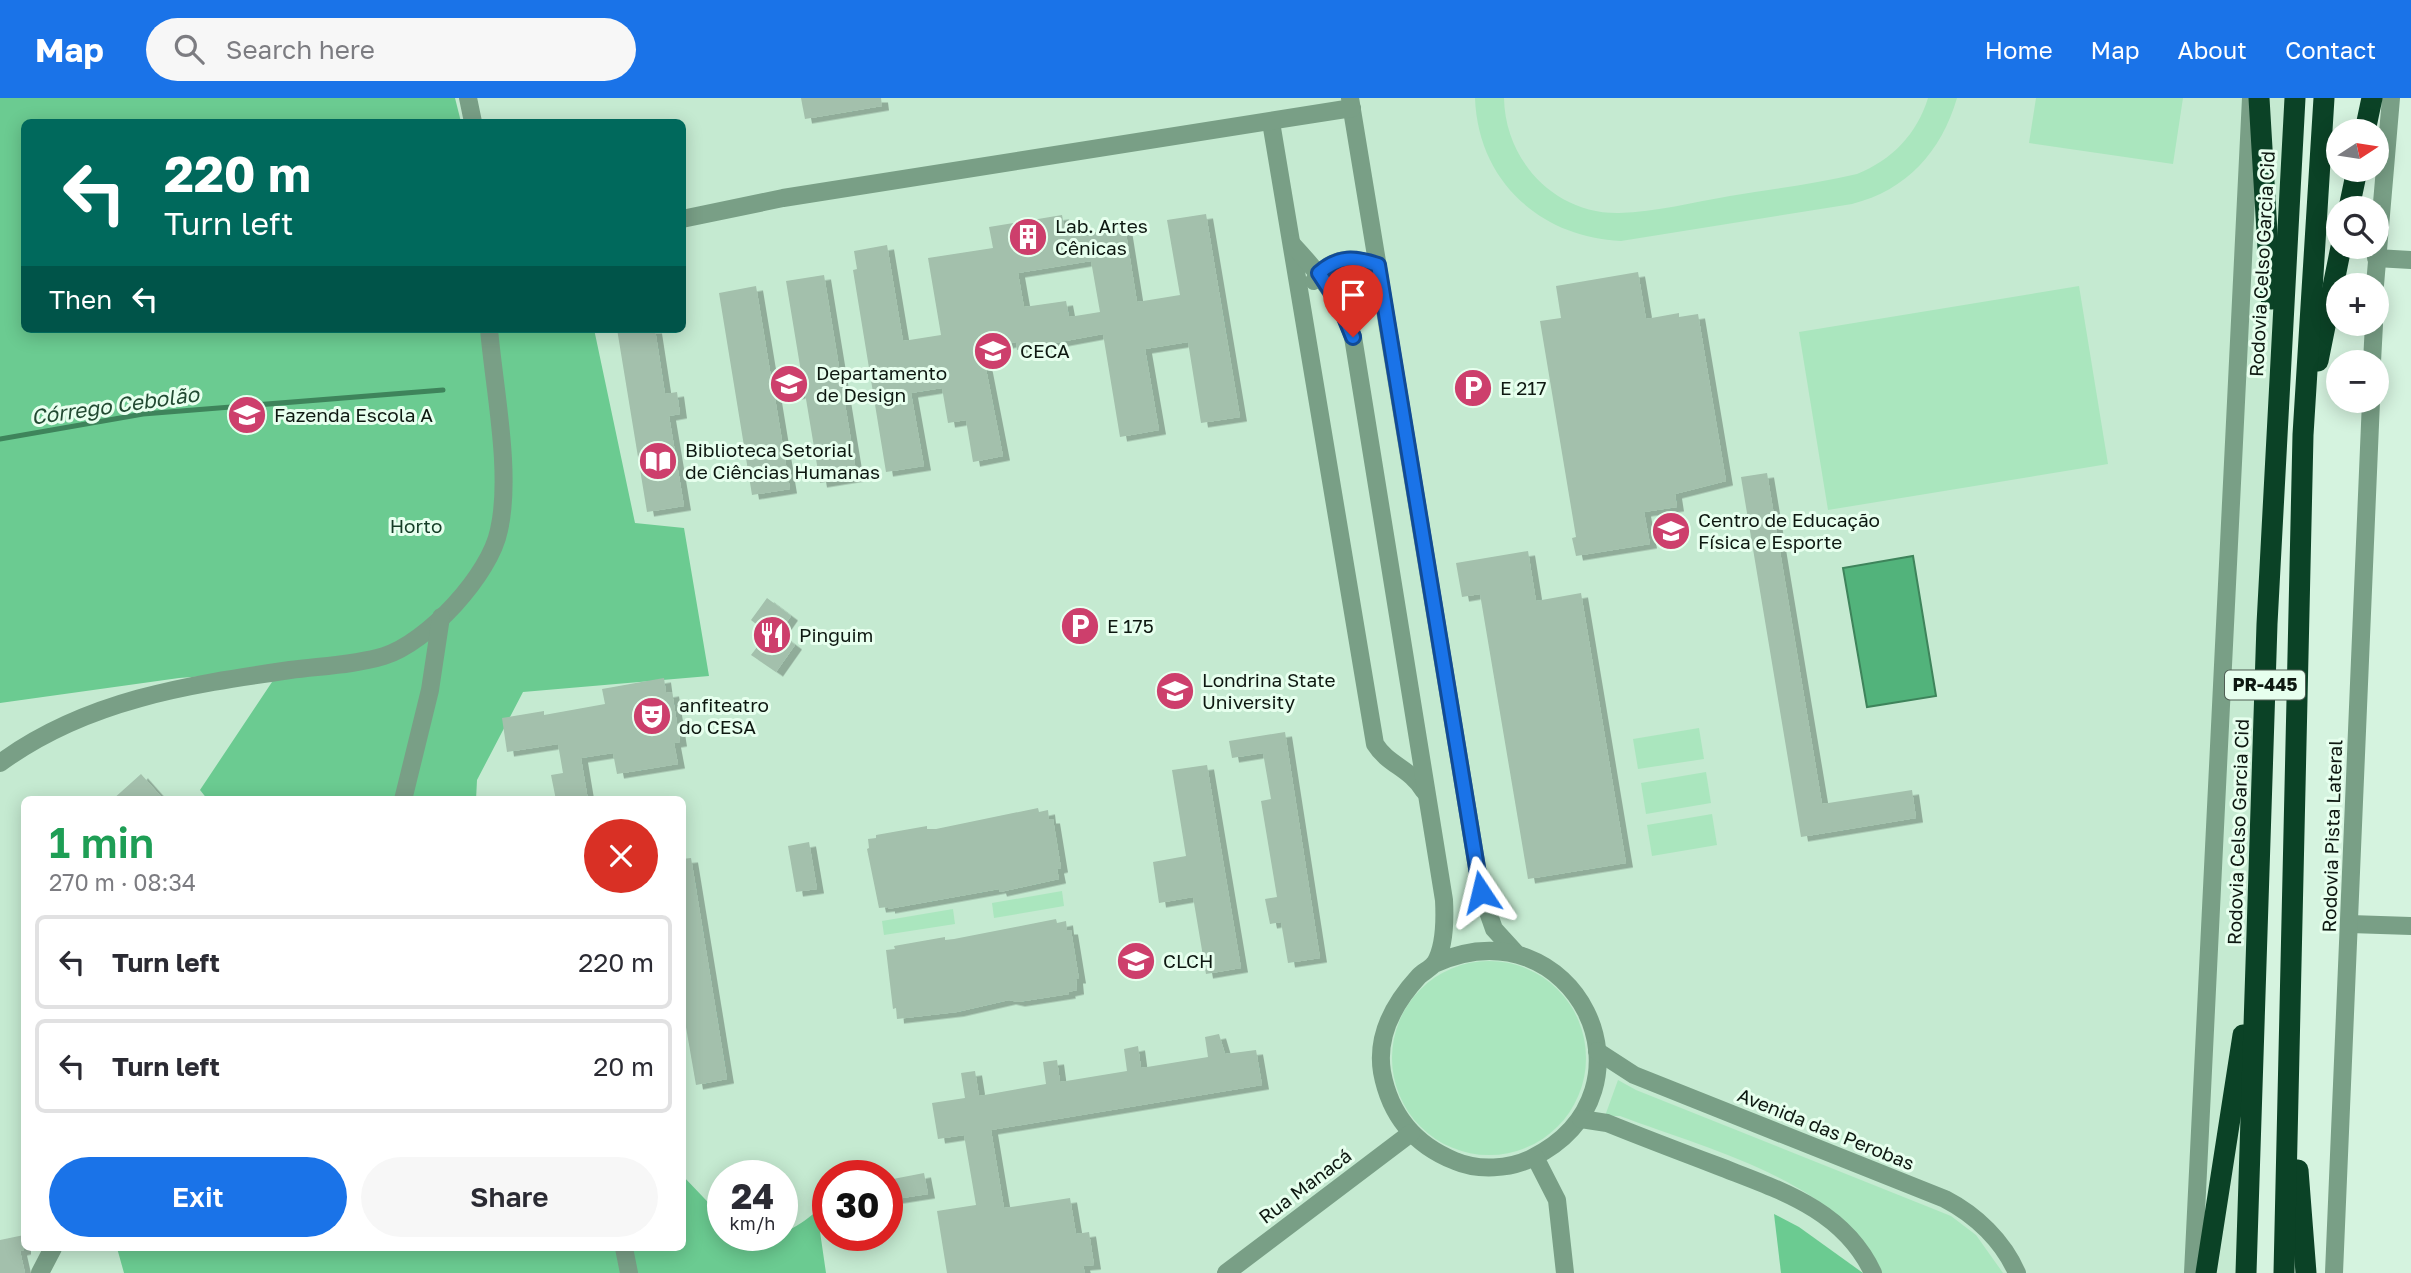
<!DOCTYPE html>
<html lang="en">
<head>
<meta charset="utf-8">
<style>
	:root { --surface:#fff; --page:#f7f7f7; --text:#2b2b33; --muted:#7c7c81; --line:#e1e1e2; --accent:#1a73e8 }
	body { margin:0; font-family:"Golos Text",sans-serif; background:var(--page); color:var(--text); height:100vh; display:flex; flex-direction:column; font-size:26px; white-space:nowrap }
	* { box-sizing:border-box; margin:0 }
	p { font-size:23px; color:var(--muted) }
	.icon { flex:none; width:38px; height:38px; fill:none; stroke:currentColor; stroke-width:2; stroke-linecap:round; stroke-linejoin:round }
	.map { position:relative; flex:1; overflow:hidden }
	.side { position:absolute; left:21px; top:698px; width:665px; height:455px; display:flex; flex-direction:column; background:var(--surface); border-radius:10px; box-shadow:0 4px 18px #0003 }
	.side>* { flex:none }
	.top-card { position:absolute; left:21px; top:21px; width:665px; height:214px; border-radius:10px; box-shadow:0 4px 18px #0003; background:#00695c; color:#fff; overflow:hidden }
	.needle { width:46px; rotate:78deg }
	.tools { position:absolute; left:2326px; top:21px; display:grid; gap:14px }
	.tools a { display:grid; place-items:center; width:63px; height:63px; border-radius:50%; background:var(--surface); box-shadow:0 4px 18px #0003; font-size:35px }
	.speed { position:absolute; left:707px; top:1062px; display:flex; gap:14px; font-size:35px; font-weight:700; text-align:center }
	.speed>* { display:grid; place-content:center; width:91px; height:91px; border-radius:50%; background:var(--surface); box-shadow:0 4px 18px #0003; line-height:1 }
	.speed small { font-size:18px; font-weight:400 }
	.speed .limit { border:10px solid #d22; background:#fff; color:#111 }
	.pin { position:absolute; display:grid; place-items:center; width:60px; height:60px; color:#fff; margin:-72px -30px; border-radius:50% 50% 50% 0; rotate:-45deg; box-shadow:0 0 7px #0007 }
	.pin .icon { rotate:45deg }
	.me { position:absolute; width:77px; margin:-38px; rotate:350deg; stroke-linejoin:round; filter:drop-shadow(0 0 5px #0008) }
	.turn { display:flex; align-items:center; gap:24px; height:147px; padding:0 28px; font-size:32px }
	.turn .icon { width:91px; height:91px; stroke-width:2.5 }
	.turn b { display:block; font-size:49px; line-height:60px }
	.then { display:flex; align-items:center; height:66px; padding:0 28px; background:#0003; gap:14px; font-size:26px }
	.round { display:grid; place-items:center; flex:none; width:74px; height:74px; border-radius:37px; background:var(--page) }
	.headline { display:flex; align-items:center; justify-content:space-between; height:119px; padding:0 28px }
	h1 { font-size:42px; font-weight:600; line-height:52px; color:#1e9e55 }
	.cta { display:flex; gap:14px; margin-top:auto; padding:14px 28px }
	.cta a { flex:1; height:80px; border-radius:42px; background:var(--accent); color:#fff; font-size:28px; font-weight:600; line-height:80px; text-align:center }
	.cta a+a { background:var(--page); color:var(--text) }
	ul { padding:0; list-style:none }
	li { display:flex; align-items:center; gap:21px; height:94px; margin:0 14px 10px; padding:0 14px; border:4px solid var(--line); border-radius:10px }
	li div { flex:1 }
	li b { display:block; font-size:26px }
	li em { font-style:normal }
	header { display:flex; align-items:center; gap:42px; box-sizing:border-box; height:98px; padding:0 35px; background:var(--accent); color:#fff }
	header strong { font-size:33px }
	nav { display:flex; gap:38px; margin-inline-start:auto; font-size:24px }
	.search { width:490px; height:63px; background:var(--page); display:flex; align-items:center; gap:18px; box-sizing:border-box; padding:0 24px; border-radius:38px; color:var(--muted); font-size:26px }
	.map>svg:first-child { display:block }
</style>
</head>
<body>
<header>
<strong>Map</strong>
<div class="search"><svg class="icon" aria-label="search" viewBox="0 0 24 24"><circle cx="10" cy="10" r="6"/><path d="M15 15l6 6"/></svg>Search here</div>
<nav><a>Home</a><a>Map</a><a>About</a><a>Contact</a></nav>
</header>
<div class="map">
<svg width="2411" height="1175" viewBox="0 0 2411 1175">
	<defs>
		<filter id="shadow"><feDropShadow dx="7" dy="4.5" stdDeviation="0" flood-color="#0004"/></filter>
	</defs>
	<rect width="100%" height="100%" fill="#d5f3df"/>
	<path fill="#c5ead1" fill-rule="evenodd" d="M0,0H2286L2274,192L2238,1175H0ZM24,24H682V231H24ZM24,702H682V1150H24ZM723,1078H782V1138H723ZM828,1078H887V1138H828Z"/>
	<g fill="#aae6be">
		<path d="M1475,0H1504C1505,63 1555,116 1619,115C1656,114 1694,104 1730,98C1772,91 1815,86 1857,76C1892,62 1917,36 1928,0H1957C1941,54 1907,92 1852,106L1621,143C1540,139 1478,83 1475,0Z"/>
		<polygon points="2036,0 2183,0 2173,66 2029,45"/>
		<polygon points="2079,188 2108,366 1828,412 1799,234"/>
		<polygon points="1699,630 1704,661 1638,671 1633,641"/>
		<polygon points="1706,674 1711,705 1646,716 1641,685"/>
		<polygon points="1712,716 1717,747 1652,758 1647,727"/>
		<polygon points="1062,793 1064,808 994,820 992,805"/>
		<polygon points="953,811 955,826 884,837 882,823"/>
		<circle cx="1489" cy="960" r="97"/>
		<path d="M1618,982L1636,992L1951,1118L1976,1137L2003,1175H1882C1841,1083 1707,1051 1620,1018H1605Z"/>
	</g>
	<g fill="#6bcb91">
		<polygon points="0,0 455,0 461,24 24,24 24,231 594,231 635,425 684,430 709,578 523,594 477,682 476,702 208,702 200,692 280,572 179,580 0,605"/>
		<path d="M683,1078L723,1120V1138C770,1138 779,1144 817,1113L826,1175H124L117,1150H682Z"/>
		<polygon points="1774,1116 1799,1129 1863,1175 1781,1175"/>
	</g>
	<polygon fill="#52b37b" stroke="#3e845b" stroke-width="2" points="1913,458 1936,598 1867,609 1843,470"/>
	<g fill="none" stroke-linecap="round" stroke-linejoin="round">
		<polyline stroke="#3e845b" stroke-width="5" points="0,341 143,316 443,292"/>
	</g>
	<g fill="#a3c0ac" fill-rule="evenodd" filter="url(#shadow)">
		<polygon points="801,0 881,0 882,8 805,21"/>
		<path d="M1206,116L1240,319L1201,325L1188,244L1145,251L1159,332L1120,339L1103,236L1017,252L1016,244L982,250L1003,358L973,364L966,322L948,325L942,290L911,295L924,368L886,374L853,172L857,171L854,153L887,147L903,243L941,237L928,160L993,150L989,129L1062,117L1066,139L1125,129L1137,204L1180,197L1167,122ZM1091,163L1100,214L1069,219L1066,203L1024,209L1018,175Z"/>
		<polygon points="1638,174 1646,221 1679,215 1679,219 1698,216 1726,383 1675,396 1677,409 1644,414 1650,446 1576,458 1572,440 1576,439 1540,223 1561,220 1556,188"/>
		<polygon points="824,177 857,379 820,385 805,295 775,300 790,391 752,397 719,195 756,188 771,279 801,274 786,183"/>
		<polygon points="617,231 655,231 665,296 677,294 680,316 669,318 684,408 647,414"/>
		<polygon points="1767,375 1822,706 1912,692 1916,720 1801,739 1741,379"/>
		<polygon points="1528,453 1536,503 1581,495 1626,765 1528,781 1480,496 1462,499 1456,465"/>
		<polygon points="767,500 791,518 779,535 795,547 776,574 751,557 764,540 758,535 761,530 751,522"/>
		<polygon points="664,580 666,595 672,594 680,644 674,645 678,666 617,676 613,655 581,660 588,702 556,702 551,677 563,675 558,646 507,654 502,620 544,613 544,617 605,606 602,591"/>
		<polygon points="1285,634 1320,860 1288,865 1281,824 1270,826 1265,801 1277,799 1261,703 1271,701 1263,655 1232,660 1229,643"/>
		<polygon points="1207,667 1241,870 1206,876 1193,799 1159,805 1153,764 1186,758 1172,672"/>
		<polygon points="141,676 164,702 112,702"/>
		<polygon points="1038,710 1039,714 1048,712 1049,721 1053,721 1061,770 1057,771 1059,781 1000,794 999,791 888,811 888,809 879,810 867,751 869,750 868,741 876,740 876,737 927,728 927,731 936,731"/>
		<polygon points="809,744 817,791 796,794 788,748"/>
		<polygon points="691,760 727,981 696,987 682,906 682,761"/>
		<polygon points="1056,821 1057,825 1066,823 1067,832 1071,832 1079,881 1076,881 1077,892 1068,894 1069,896 1018,904 1009,902 957,914 897,921 896,910 893,911 886,852 895,851 894,848 945,839 945,842 954,841"/>
		<polygon points="1219,936 1225,956 1256,952 1262,987 991,1032 1004,1110 1070,1100 1076,1136 1089,1134 1094,1167 1083,1168 1085,1175 947,1175 937,1113 976,1107 964,1037 938,1041 932,1005 965,1000 961,975 975,973 979,998 1046,986 1043,964 1057,962 1060,984 1127,973 1124,951 1138,948 1141,970 1208,959 1205,939"/>
		<polygon points="924,1075 928,1096 896,1101 893,1081"/>
		<polygon points="24,1137 24,1152 20,1153 25,1175 0,1175 0,1142"/>
	</g>
	<g fill="none" stroke-linecap="round" stroke-linejoin="round">
		<g stroke="#799f86" stroke-width="18">
			<polyline points="468,0 473,24"/>
			<polyline points="1350,0 1481,794 1494,831 1515,854"/>
			<path d="M1271,24L1375,646C1388,667 1410,670 1424,693"/>
			<polyline points="682,121 783,100 1352,10"/>
			<path d="M1292,146C1318,174 1341,202 1353,239L1444,802C1445,821 1445,848 1435,865C1431,870 1423,874 1419,878C1395,904 1376,937 1382,974C1390,1017 1415,1047 1455,1063C1478,1073 1510,1071 1532,1060C1667,993 1574,802 1434,866"/>
			<polyline points="2376,160 2411,162"/>
			<path d="M1314,183C1331,158 1352,158 1378,168"/>
			<polyline points="2375,187 2391,0"/>
			<polyline points="2372,264 2374,226"/>
			<path d="M0,665C86,602 187,587 290,572C320,568 355,567 384,558C428,544 490,477 499,432C512,375 494,290 489,231"/>
			<polyline points="403,702 430,592 441,519"/>
			<polyline points="2350,826 2411,828"/>
			<path d="M1597,953L1634,977L1945,1101C1976,1117 2003,1143 2017,1175"/>
			<path d="M1581,1021L1607,1025C1644,1040 1681,1054 1718,1068C1779,1092 1843,1111 1873,1175"/>
			<polyline points="1535,1059 1557,1102 1565,1175"/>
			<polyline points="624,1150 629,1175"/>
			<polyline points="40,1175 53,1150"/>
			<polyline points="1226,1175 1411,1035"/>
			<polyline points="2193,1175 2251,0"/>
			<polyline points="2334,1175 2371,303"/>
		</g>
		<g stroke="#0b4226" stroke-width="21">
			<polyline points="2259,0 2271,201"/>
			<polyline points="2365,33 2372,0"/>
			<polyline points="2349,110 2357,72"/>
			<polyline points="2318,263 2341,149"/>
			<polyline points="2298,1072 2306,1175"/>
			<polyline points="2206,1175 2243,937"/>
			<polyline points="2246,1175 2267,526 2295,0"/>
			<polyline points="2284,1175 2303,337 2324,0"/>
		</g>
	</g>
	<g fill="none" stroke-linecap="round" stroke-linejoin="round">
		<g stroke="#114b97" stroke-width="18">
			<path id="route" d="M1353,239L1340,207L1319,175C1339,158 1354,159 1378,167L1481,794"/>
		</g>
		<use href="#route" stroke="#1a73e8" stroke-width="12"/>
	</g>
	<defs>
		<g id="building-disc" transform="scale(2.0125)"><circle r="9.5" fill="#cd3f6c" stroke="#e7ffee"/><path d="M-4-6H4V6H1V3H-1V6H-4ZM-2.5-4.3h1.7v1.8h-1.7ZM.8-4.3h1.7v1.8H.8ZM-2.5-1h1.7V.8h-1.7ZM.8-1h1.7V.8H.8Z" fill="#fff"/></g>
		<g id="university-disc" transform="scale(2.0125)"><circle r="9.5" fill="#cd3f6c" stroke="#e7ffee"/><path d="M0-5L7-2L0 1L-7-2ZM-4 1L0 2.5L4 1V4Q0 6-4 4Z" fill="#fff"/></g>
		<g id="parking-disc" transform="scale(2.0125)"><circle r="9.5" fill="#cd3f6c" stroke="#e7ffee"/><path d="M-3.5-5.5H1a3.5 3.5 0 0 1 0 7H-1V5.5H-3.5ZM-1-3.4V-.6H.8a1.4 1.4 0 0 0 0-2.8Z" fill="#fff"/></g>
		<g id="library-disc" transform="scale(2.0125)"><circle r="9.5" fill="#cd3f6c" stroke="#e7ffee"/><path d="M-6-4Q-3-5.5-.7-3.5V5Q-3 3-6 4ZM6-4Q3-5.5 .7-3.5V5Q3 3 6 4Z" fill="#fff"/></g>
		<g id="restaurant-disc" transform="scale(2.0125)"><circle r="9.5" fill="#cd3f6c" stroke="#e7ffee"/><path d="M-5-6h1v4h1v-4h1v4h1v-4h1v5L-1.5 .5V6h-2V.5L-5-1ZM5-6V6H3V1.5H1.5Q1.5-4 5-6Z" fill="#fff"/></g>
		<g id="theatre-disc" transform="scale(2.0125)"><circle r="9.5" fill="#cd3f6c" stroke="#e7ffee"/><path d="M-5-5.5Q0-4 5-5.5V0Q5 5 0 6Q-5 5-5 0ZM-3.3-2.5H-1v1.5H-3.3ZM1-2.5H3.3v1.5H1ZM-2.8 1Q0 5.5 2.8 1Z" fill="#fff"/></g>
	</defs>
	<g fill-rule="evenodd">
		<use href="#building-disc" x="1028" y="139"/>
		<use href="#university-disc" x="993" y="253"/>
		<use href="#university-disc" x="789" y="286"/>
		<use href="#parking-disc" x="1473" y="290"/>
		<use href="#university-disc" x="247" y="317"/>
		<use href="#library-disc" x="658" y="363"/>
		<use href="#university-disc" x="1671" y="433"/>
		<use href="#parking-disc" x="1080" y="528"/>
		<use href="#restaurant-disc" x="772" y="537"/>
		<use href="#university-disc" x="1175" y="593"/>
		<use href="#theatre-disc" x="652" y="618"/>
		<use href="#university-disc" x="1136" y="863"/>
	</g>
	<g text-anchor="middle" stroke-width="6" stroke-linejoin="round" paint-order="stroke">
		<rect fill="#e7ffee" stroke="#4f5d53" stroke-width="2" x="2225" y="572.5" width="80" height="29" rx="5"/>
		<g font-size="18" font-weight="bold" fill="#0e1811">
			<text x="2265" y="593">PR-445</text>
		</g>
		<g font-size="19" fill="#0e1811" stroke="#e7ffee" text-anchor="start">
			<text x="1055" y="135">Lab. Artes<tspan x="1055" dy="22">Cênicas</tspan></text>
			<text x="1020" y="260">CECA</text>
			<text x="816" y="282">Departamento<tspan x="816" dy="22">de Design</tspan></text>
			<text x="1500" y="297">E 217</text>
			<text x="274" y="324">Fazenda Escola A</text>
			<text x="685" y="359">Biblioteca Setorial<tspan x="685" dy="22">de Ciências Humanas</tspan></text>
			<text x="1698" y="429">Centro de Educação<tspan x="1698" dy="22">Física e Esporte</tspan></text>
			<text x="1107" y="535">E 175</text>
			<text x="799" y="544">Pinguim</text>
			<text x="1202" y="589">Londrina State<tspan x="1202" dy="22">University</tspan></text>
			<text x="679" y="614">anfiteatro<tspan x="679" dy="22">do CESA</tspan></text>
			<text x="1163" y="870">CLCH</text>
		</g>
		<g font-size="19" fill="#0e1811" stroke="#e7ffee">
			<text transform="translate(2262 166) rotate(-87)" y="7">Rodovia Celso Garcia Cid</text>
			<text transform="translate(2238 734) rotate(-88)" y="7">Rodovia Celso Garcia Cid</text>
			<text transform="translate(2332 738) rotate(-88)" y="7">Rodovia Pista Lateral</text>
			<text transform="translate(1826 1031) rotate(22)" y="7">Avenida das Perobas</text>
			<text transform="translate(1305 1088) rotate(-37)" y="7">Rua Manacá</text>
		</g>
		<g font-size="19" fill="#143d26" stroke="#e7ffee">
			<text x="416" y="435">Horto</text>
		</g>
		<g font-size="21" font-style="italic" fill="#224a32" stroke="#e7ffee">
			<text transform="translate(115 308) rotate(-8)" y="7">Córrego Cebolão</text>
		</g>
	</g>
</svg>
<div class="tools">
<a><svg class="needle" viewBox="-14 -14 28 28"><path d="M0-13l5 13h-10z" fill="#e53935"/><path d="M0 13l5-13h-10z" fill="#7c7c81"/></svg></a>
<a><svg class="icon" aria-label="search" viewBox="0 0 24 24"><circle cx="10" cy="10" r="6"/><path d="M15 15l6 6"/></svg></a>
<a>+</a>
<a>−</a>
</div>
<div class="speed"><div>24<small>km/h</small></div><div class="limit">30</div></div>
<div class="pin" style="left:1353px;top:239px;background:#d93025"><svg class="icon" aria-label="arrive" viewBox="0 0 24 24"><path d="M6 21V4h12l-3 4 3 4H6"/></svg></div>
<svg class="me" style="left:1481px;top:794px" viewBox="-20 -20 40 40"><path d="M0-17L14 15 0 8-14 15z" fill="#1a73e8" stroke="#fff" stroke-width="4"/></svg>
<div class="top-card">
<div class="turn"><svg class="icon" aria-label="left" viewBox="0 0 24 24"><path d="M17 20v-9H6M10 6l-5 5 5 5"/></svg><div><b>220 m</b>Turn left</div></div>
<div class="then">Then<svg class="icon" aria-label="left" viewBox="0 0 24 24"><path d="M17 20v-9H6M10 6l-5 5 5 5"/></svg></div>
</div>
<section class="side">
<div class="headline"><div><h1>1 min</h1><p>270 m · 08:34</p></div><a class="round" style="background:#d93025;color:#fff"><svg class="icon" aria-label="close" viewBox="0 0 24 24"><path d="M6 6l12 12M18 6L6 18"/></svg></a></div>
<ul>
<li><svg class="icon" aria-label="left" viewBox="0 0 24 24"><path d="M17 20v-9H6M10 6l-5 5 5 5"/></svg><div><b>Turn left</b></div><em>220 m</em></li>
<li><svg class="icon" aria-label="left" viewBox="0 0 24 24"><path d="M17 20v-9H6M10 6l-5 5 5 5"/></svg><div><b>Turn left</b></div><em>20 m</em></li>
</ul>
<div class="cta"><a>Exit</a><a>Share</a></div>
</section>
</div>
</body>
</html>
